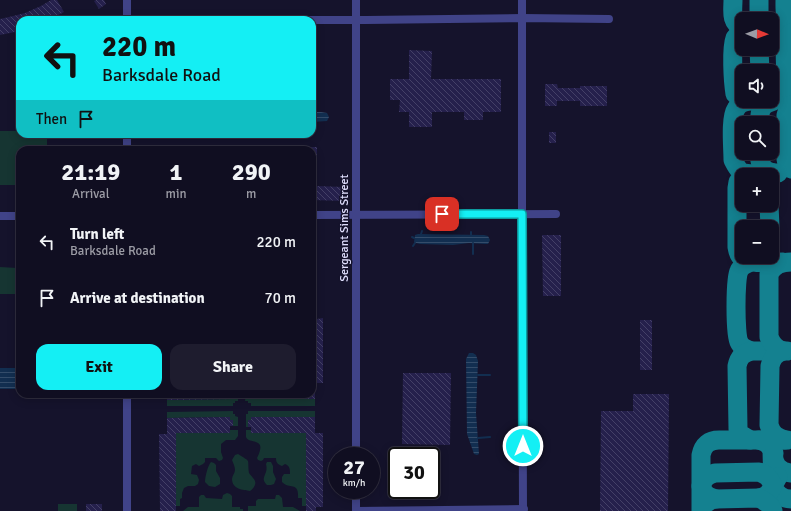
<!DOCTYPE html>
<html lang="en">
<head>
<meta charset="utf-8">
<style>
	:root { --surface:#100e21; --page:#1e1c2e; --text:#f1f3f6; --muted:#9c9ca5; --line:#302e3f; --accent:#14eff4 }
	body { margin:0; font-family:Signika,sans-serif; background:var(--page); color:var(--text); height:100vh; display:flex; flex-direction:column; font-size:15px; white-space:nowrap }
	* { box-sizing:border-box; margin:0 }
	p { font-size:13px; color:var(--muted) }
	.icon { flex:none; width:22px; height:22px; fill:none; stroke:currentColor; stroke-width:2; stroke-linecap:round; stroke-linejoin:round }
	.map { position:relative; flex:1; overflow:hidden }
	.details { position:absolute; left:16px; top:146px; width:300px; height:252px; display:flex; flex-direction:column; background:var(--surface); border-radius:12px; box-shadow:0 2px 10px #0003,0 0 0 1px var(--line) }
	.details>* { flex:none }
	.banner { position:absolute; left:16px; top:16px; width:300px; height:122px; border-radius:12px; box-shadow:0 2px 10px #0003,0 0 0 1px var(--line); background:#14eff4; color:#111; overflow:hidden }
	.needle { width:26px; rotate:91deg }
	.fabs { position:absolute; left:735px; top:12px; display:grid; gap:8px }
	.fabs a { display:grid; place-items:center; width:44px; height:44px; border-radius:8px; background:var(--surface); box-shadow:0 2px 10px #0003,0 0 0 1px var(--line); font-size:20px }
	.speed { position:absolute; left:328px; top:447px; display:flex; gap:8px; font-size:20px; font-weight:700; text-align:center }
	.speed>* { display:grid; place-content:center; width:52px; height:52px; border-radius:50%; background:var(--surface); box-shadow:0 2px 10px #0003,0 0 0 1px var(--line); line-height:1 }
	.speed small { font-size:10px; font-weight:400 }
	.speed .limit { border:2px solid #111; border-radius:6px; background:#fff; color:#111 }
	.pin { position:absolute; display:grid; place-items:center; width:34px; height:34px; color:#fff; margin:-17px; border-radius:8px; box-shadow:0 2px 6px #0006 }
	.me { position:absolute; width:44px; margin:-22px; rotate:0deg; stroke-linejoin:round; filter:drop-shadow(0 0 3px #0008) }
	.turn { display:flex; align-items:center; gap:14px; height:84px; padding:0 20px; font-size:18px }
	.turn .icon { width:52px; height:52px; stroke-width:2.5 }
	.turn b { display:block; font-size:28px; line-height:34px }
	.then { display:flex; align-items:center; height:38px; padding:0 20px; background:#0003; gap:8px; font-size:15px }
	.eta { display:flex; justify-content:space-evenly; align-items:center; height:68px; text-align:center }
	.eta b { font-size:24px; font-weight:800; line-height:28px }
	.action { display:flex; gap:8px; margin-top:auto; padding:8px 20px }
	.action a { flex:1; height:46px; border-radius:12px; background:var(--accent); color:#111; font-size:16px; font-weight:800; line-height:46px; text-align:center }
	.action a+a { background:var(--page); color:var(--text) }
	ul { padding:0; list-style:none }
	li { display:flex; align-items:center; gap:12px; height:56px; padding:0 20px }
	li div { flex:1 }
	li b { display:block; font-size:15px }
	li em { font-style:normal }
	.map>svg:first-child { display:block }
</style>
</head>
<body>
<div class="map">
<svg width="791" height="511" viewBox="0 0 791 511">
	<defs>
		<pattern id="water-rules" width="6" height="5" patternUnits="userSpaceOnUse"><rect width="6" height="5" fill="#122e50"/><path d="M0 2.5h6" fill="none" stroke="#344c6a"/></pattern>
		<pattern id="building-back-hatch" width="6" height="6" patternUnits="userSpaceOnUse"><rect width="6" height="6" fill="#25204c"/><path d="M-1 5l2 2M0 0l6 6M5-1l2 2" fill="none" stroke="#444067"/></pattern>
	</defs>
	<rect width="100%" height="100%" fill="#15132c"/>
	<g fill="#163532">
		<polygon points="0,131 20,131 20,134 47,134 47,150 20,150 20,185 0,185"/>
		<polygon points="0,267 17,268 17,294 0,294"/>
		<polygon points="234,394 238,394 238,401 235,401 235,403 233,403 233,406 167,406 167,400 230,399 230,396 233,396"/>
		<polygon points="246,394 248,394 248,396 251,397 251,399 315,399 315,406 251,406 251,403 248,403 248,401 245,401"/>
		<polygon points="233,411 233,414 235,414 235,416 238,417 238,426 233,426 233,420 230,420 230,417 167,418 167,412"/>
		<polygon points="248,411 315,411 315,417 251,417 251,420 248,427 246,427 246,414 248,414"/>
		<polygon points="230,430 238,430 238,436 235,440 226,440 221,444 221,452 223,458 222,460 219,461 216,458 205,458 205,462 203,464 199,466 196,464 192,466 191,474 197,475 199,480 198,484 195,486 188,486 184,488 182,493 182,498 180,499 180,506 176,506 176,433 230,433"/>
		<path d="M246,430H252V433H306V506H302V498H298C299,481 290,490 282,482V477L284,474H290C290,469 290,466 285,464L282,466C277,464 276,462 276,458H264L263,460L261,461L258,460L257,458C268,436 249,445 246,437C246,436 246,431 246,430Z"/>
		<path d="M238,454C252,463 247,458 249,473C250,475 252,476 253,478C258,483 254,488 250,491C243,490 232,489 232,479C232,476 235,473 235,470C235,466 233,463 232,460L235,455Z"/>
		<path d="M211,462L214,463L216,465V471L220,478V484L215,487L209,486L205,482C205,477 208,465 211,462Z"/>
		<path d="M267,462H271L273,466V472L276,479L274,484L271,485H267C259,477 269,475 266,464Z"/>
		<polygon points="227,493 230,494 232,496 232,507 240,507 240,509 243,509 243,511 183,511 188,507 199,507 199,497 201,495 204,495 206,498 222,499 223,495"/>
		<polygon points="276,495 279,495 282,498 283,507 293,507 300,511 248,511 248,506 256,506 256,501 258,499 275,499"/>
		<rect x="58" y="504" width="19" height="7"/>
	</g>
	<g fill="url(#water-rules)">
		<polygon points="312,112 321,112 327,113 329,117 327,121 312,122"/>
		<polygon points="418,234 484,235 488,236 490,240 488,244 485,244 469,243 453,245 420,244 416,243 414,242 415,235"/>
		<polygon points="469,353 473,353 476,355 478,361 476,413 479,454 477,455 474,454 473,451 467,434 466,359"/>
		<rect x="0" y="368" width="20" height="21"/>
	</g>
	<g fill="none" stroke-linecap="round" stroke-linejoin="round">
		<g stroke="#122e50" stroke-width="2">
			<polyline points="421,234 422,231"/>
			<polyline points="471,235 471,232"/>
			<polyline points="412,237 414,238"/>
			<polyline points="413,246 415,243"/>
			<polyline points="473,254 473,243"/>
			<polyline points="478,375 490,375"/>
			<polyline points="478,438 490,437"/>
		</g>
		<g stroke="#148190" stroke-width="19">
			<path d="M733,0C733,10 730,23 742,27"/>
			<polyline points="759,0 759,16 760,19"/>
			<path d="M785,0C785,9 784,18 791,25"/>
			<polyline points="772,29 791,29"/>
			<path d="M742,31C739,33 737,35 735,38C731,49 733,81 735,94L742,99"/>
			<polyline points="791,33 787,38 785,46 786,88 789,96 791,97"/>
			<polyline points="759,49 760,71"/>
			<path d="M752,101C746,101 739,103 736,109C730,118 733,148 733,160C735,164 737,168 740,171C747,176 765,173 774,173"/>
			<polyline points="791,105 789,107 786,115 786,159 787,164 791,169"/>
			<path d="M760,123C759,110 761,105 774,101"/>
			<path d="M759,153C759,166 765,173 778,173"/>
			<path d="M742,177L738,182L737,188V247C738,251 738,255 742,258C751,265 772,262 783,262"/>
			<polyline points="769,205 770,227"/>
			<path d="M751,262C746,264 741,266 739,271C735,277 735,336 739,342C741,347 746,349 751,351"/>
			<path d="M750,440L740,434L738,429L737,366C739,357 742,354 751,351H787"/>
			<path d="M759,440C766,442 769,444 772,451L773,489"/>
			<path d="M785,440C776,437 772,434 769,425L770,366C772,358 775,354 783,351C775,348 772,344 769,337V274C774,265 781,262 791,262"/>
			<path d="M774,453C772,464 780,472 791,473"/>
			<path d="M778,477L773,486C776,494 782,499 791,499"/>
			<path d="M716,499C707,496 705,495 701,486C704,478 707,475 715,473L759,472C767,475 770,478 773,486C769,493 768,496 759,498"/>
			<path d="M705,504L711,500L716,499L759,498C766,502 770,504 773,511"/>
			<path d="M701,511V455C703,445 709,440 719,440H787"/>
		</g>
	</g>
	<g fill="url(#building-back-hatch)">
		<polygon points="51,0 57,0 64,12 49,20 20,20 20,31 0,35 0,19 9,17 25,13 41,6"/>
		<polygon points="96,0 104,0 106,4 99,9 94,1"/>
		<polygon points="409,50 432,51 431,79 501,79 501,112 483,112 483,120 464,120 464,112 432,112 432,127 409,127 409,112 399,112 400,100 390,100 390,79 409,79"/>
		<polygon points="545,84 557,84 558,88 580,88 580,86 607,86 607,106 580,106 580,101 557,101 557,106 545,106"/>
		<rect x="549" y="132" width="7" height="11"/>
		<polygon points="303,147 317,147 317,186 344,187 344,201 312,200 312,150 303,150"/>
		<polygon points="542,235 561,235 561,296 543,296"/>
		<polygon points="312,303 317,303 317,319 323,318 323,383 315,383 315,399 251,399 251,397 248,397 248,394 312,394"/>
		<rect x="640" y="320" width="12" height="50"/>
		<polygon points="403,373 451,373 450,445 402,444"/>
		<polygon points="167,394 234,394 233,396 230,396 231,399 167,400"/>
		<polygon points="633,394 669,394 668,511 600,511 601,411 633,411"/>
		<polygon points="230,417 230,420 233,420 233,426 230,426 230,433 176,433 176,511 160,511 159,434 167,434 167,418"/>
		<polygon points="251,417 315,417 315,433 323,433 323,507 316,507 316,511 306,511 306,433 251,433 251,427 248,427 248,420 251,420"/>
		<rect x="86" y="504" width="16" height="7"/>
	</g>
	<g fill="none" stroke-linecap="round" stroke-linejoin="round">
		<g stroke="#404388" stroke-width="8">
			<polyline points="127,0 127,20"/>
			<polyline points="522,0 522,214 523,511"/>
			<polyline points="127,20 366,20 522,18 609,19"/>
			<polyline points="127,134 127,150"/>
			<polyline points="312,215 556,214"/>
			<polyline points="0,216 20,216"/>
			<polyline points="127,394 127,511"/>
			<polyline points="356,456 356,0"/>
			<polyline points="356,490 356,511"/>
			<polyline points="356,511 524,509"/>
		</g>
	</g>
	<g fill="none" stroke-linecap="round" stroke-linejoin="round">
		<g stroke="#0d9b9f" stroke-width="10">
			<polyline id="route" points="442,214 522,214 523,446"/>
		</g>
		<use href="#route" stroke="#14eff4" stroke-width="7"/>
	</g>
	<g text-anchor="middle" stroke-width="3" stroke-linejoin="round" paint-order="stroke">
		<g font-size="12" fill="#e0dffe" stroke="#15132c">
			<text transform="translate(344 228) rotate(-90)" y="4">Sergeant Sims Street</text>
		</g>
	</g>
</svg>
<div class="fabs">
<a><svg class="needle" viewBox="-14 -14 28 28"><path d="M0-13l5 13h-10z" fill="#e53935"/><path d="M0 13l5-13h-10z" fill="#9c9ca5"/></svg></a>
<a><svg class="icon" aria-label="sound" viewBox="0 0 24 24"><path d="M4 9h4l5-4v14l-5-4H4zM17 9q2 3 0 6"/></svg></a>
<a><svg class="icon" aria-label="search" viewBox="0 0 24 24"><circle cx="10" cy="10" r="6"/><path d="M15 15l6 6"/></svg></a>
<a>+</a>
<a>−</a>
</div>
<div class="speed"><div>27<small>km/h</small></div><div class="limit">30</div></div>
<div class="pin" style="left:442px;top:214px;background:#d93025"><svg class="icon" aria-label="arrive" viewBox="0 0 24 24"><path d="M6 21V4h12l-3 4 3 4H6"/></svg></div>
<svg class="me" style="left:523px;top:446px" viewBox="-20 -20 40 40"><circle r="17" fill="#14eff4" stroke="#fff" stroke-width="3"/><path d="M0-11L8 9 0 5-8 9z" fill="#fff"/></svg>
<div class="banner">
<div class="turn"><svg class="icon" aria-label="left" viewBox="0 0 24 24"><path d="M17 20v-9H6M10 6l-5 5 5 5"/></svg><div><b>220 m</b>Barksdale Road</div></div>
<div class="then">Then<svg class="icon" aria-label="arrive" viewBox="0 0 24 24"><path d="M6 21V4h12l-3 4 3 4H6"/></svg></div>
</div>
<section class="details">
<div class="eta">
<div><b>21:19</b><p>Arrival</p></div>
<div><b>1</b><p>min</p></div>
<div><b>290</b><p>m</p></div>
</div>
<ul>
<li><svg class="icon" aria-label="left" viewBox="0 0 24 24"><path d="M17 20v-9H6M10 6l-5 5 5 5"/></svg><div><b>Turn left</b><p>Barksdale Road</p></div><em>220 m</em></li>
<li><svg class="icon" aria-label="arrive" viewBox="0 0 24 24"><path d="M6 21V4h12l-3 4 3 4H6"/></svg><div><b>Arrive at destination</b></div><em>70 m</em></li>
</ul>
<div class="action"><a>Exit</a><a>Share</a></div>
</section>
</div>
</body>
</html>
